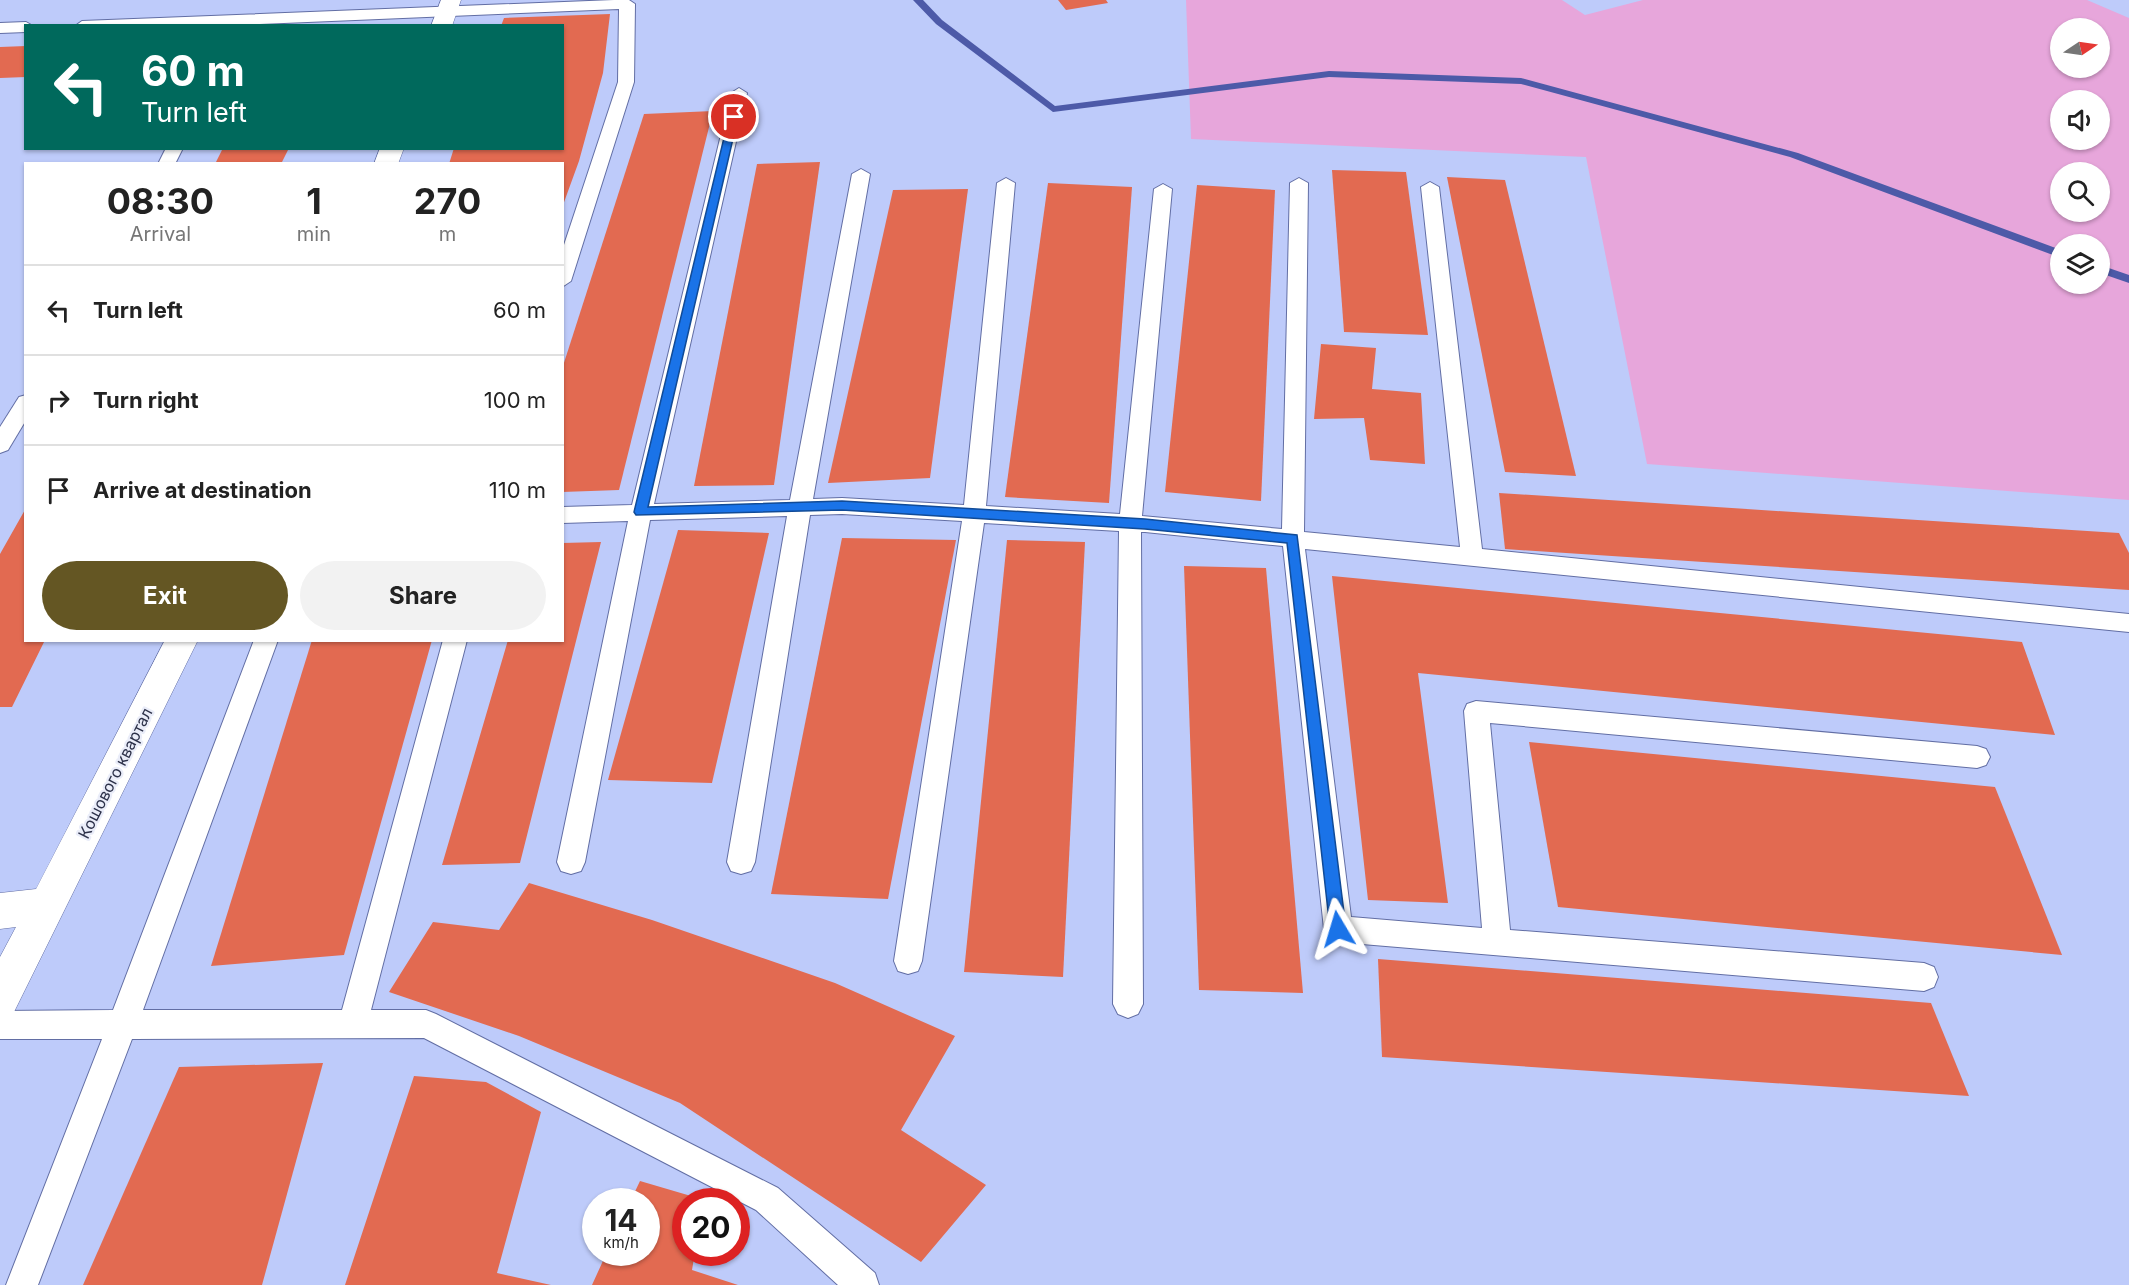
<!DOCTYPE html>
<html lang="en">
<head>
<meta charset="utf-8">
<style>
	:root { --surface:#fff; --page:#f2f2f2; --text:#222; --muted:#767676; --line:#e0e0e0; --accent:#645623 }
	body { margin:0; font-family:Inter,sans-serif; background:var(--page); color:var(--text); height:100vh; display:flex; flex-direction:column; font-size:22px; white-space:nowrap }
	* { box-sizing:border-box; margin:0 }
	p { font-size:20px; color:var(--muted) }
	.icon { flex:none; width:33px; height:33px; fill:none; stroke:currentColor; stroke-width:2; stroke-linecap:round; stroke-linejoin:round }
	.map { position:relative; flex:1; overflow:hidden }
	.details { position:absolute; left:24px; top:162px; width:540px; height:480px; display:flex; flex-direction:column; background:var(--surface); border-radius:0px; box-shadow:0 2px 4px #0004 }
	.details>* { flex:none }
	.guide { position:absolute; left:24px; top:24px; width:540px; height:126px; border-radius:0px; box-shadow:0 2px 4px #0004; background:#00695c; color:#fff; overflow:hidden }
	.needle { width:39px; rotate:77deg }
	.controls { position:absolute; left:2050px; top:18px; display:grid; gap:12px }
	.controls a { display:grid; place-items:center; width:60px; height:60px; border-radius:50%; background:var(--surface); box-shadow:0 2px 4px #0004; font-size:30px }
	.speed { position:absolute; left:582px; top:1188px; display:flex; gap:12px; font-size:30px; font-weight:700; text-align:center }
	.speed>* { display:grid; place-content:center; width:78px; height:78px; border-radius:50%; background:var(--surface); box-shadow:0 2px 4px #0004; line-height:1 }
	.speed small { font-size:15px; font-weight:400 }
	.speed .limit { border:9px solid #d22; background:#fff; color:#111 }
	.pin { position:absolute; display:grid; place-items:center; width:51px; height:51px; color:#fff; margin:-26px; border:3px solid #fff; border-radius:50%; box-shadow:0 2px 6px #0007 }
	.me { position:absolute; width:66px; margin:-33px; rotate:353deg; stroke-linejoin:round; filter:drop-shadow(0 0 4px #0008) }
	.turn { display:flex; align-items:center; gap:21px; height:126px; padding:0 18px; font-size:27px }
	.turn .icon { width:78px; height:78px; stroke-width:2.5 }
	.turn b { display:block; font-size:42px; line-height:51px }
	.eta { display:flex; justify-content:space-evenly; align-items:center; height:102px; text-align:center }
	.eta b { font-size:36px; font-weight:700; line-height:42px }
	.button { display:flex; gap:12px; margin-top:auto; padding:12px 18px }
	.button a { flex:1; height:69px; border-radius:36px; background:var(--accent); color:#fff; font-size:24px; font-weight:700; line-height:69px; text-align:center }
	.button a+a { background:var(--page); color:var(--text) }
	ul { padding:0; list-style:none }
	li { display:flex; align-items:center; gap:18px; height:90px; padding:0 18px; border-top:2px solid var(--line) }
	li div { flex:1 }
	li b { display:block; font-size:22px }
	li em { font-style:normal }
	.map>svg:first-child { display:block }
</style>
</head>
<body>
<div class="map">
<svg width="2129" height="1285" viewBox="0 0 2129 1285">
	<rect width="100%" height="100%" fill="#becbfa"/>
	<path fill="#e7a6db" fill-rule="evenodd" d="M1186,0H1562L1585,15L1643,0H2087L2129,18V500L1647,464L1586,157L1191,139ZM2061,28H2100V68H2061ZM2061,100H2100V140H2061ZM2061,172H2100V212H2061ZM2061,244H2100V284H2061Z"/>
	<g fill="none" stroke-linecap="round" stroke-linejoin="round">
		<g fill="#4d5aa8" fill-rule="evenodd">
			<polygon points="913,0 923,0 942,20 1055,106 1329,71 1521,78 1798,153 2061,250 2061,258 1790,157 1521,84 1329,77 1053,112 936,24"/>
			<polygon points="2100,265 2129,275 2129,283 2100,273"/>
		</g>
	</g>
	<g fill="#e26a51">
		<polygon points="1058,0 1106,0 1108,3 1066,10"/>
		<polygon points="610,14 603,73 579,161 563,205 562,164 449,164 454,148 562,148 562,26 501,26 504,18"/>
		<polygon points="26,46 26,77 0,78 0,47"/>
		<polygon points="713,111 619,490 562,492 562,369 644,114"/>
		<polygon points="223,148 289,148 281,164 215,164"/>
		<polygon points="820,162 774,485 694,486 757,164"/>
		<polygon points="1332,170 1406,172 1428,335 1344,332"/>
		<polygon points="1447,177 1505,180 1576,476 1505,472"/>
		<polygon points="1048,183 1132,187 1109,503 1005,497"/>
		<polygon points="1197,185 1275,190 1261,501 1165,492"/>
		<polygon points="968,189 930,478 828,483 893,190"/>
		<polygon points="1321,344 1376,348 1372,389 1421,393 1425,464 1370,460 1364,418 1314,419"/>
		<polygon points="1499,493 2119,533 2129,553 2129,590 1505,549"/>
		<polygon points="26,508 26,640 45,640 12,707 0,707 0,554"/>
		<polygon points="678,530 769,533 712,783 608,780"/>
		<polygon points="842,538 956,540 888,899 771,894"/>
		<polygon points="1007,540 1085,542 1063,977 964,972"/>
		<polygon points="601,542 520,863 442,865 508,640 562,640 562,543"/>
		<polygon points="1184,566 1266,568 1303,993 1199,990"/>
		<polygon points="1332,576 2022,642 2055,735 1418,673 1448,903 1368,900"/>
		<polygon points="312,640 432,640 344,955 211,966"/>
		<polygon points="1529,742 1995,787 2062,955 1558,907"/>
		<polygon points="529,883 652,920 835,983 955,1036 901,1130 986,1185 921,1262 680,1103 519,1036 389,992 433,922 499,930"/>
		<polygon points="1378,959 1931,1003 1969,1096 1382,1057"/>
		<polygon points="323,1063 262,1285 83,1285 179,1067"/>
		<polygon points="414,1076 486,1082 541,1112 497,1273 551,1285 345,1285"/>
		<polygon points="640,1181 708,1201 686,1202 686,1252 695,1252 692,1270 738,1285 592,1285 607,1252 646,1252 646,1202 630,1202"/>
	</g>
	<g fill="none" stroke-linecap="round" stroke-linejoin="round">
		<g stroke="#626ea4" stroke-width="2">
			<g id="lane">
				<polygon points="614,0 629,0 635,4 634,82 571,281 562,287 562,251 618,82 619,9 209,26 75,26 82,21"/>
				<polygon points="26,22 33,26 26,26 26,32 0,33 0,23"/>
				<polygon points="739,88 747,93 654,504 790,500 852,174 861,169 870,174 813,499 842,498 964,505 997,183 1006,178 1015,183 986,506 1120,514 1154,189 1163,184 1172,189 1142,516 1282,529 1290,183 1299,178 1308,183 1304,532 1460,547 1421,187 1430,182 1439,187 1482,549 2129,614 2129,632 1305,549 1351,917 1482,928 1464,711 1467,704 1476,701 1977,746 1986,749 1990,757 1986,765 1977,768 1490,723 1510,930 1924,963 1934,967 1938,977 1934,987 1924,991 1338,942 1328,938 1324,929 1283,546 1145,532 1141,532 1143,1004 1138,1014 1128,1018 1118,1014 1113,1004 1119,531 984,523 922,961 918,971 908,974 898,971 894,961 962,521 842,514 810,515 755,862 751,871 741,874 731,871 727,862 787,516 650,520 585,862 581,871 571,874 561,871 557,862 628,521 562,523 562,507 632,505 731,93"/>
				<polygon points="166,148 183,148 175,164 158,164"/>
				<polygon points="26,395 26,420 8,450 0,453 0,427 19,397"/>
				<polygon points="254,640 278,640 143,1010 342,1010 443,640 467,640 371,1010 426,1010 436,1014 778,1188 875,1273 879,1285 838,1285 756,1210 424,1038 132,1039 38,1285 6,1285 102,1039 0,1039 0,1011 113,1010"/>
			</g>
		</g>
		<g stroke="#626ea4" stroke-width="1">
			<g id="street">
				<polygon points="441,0 461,0 452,26 431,26"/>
				<polygon points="380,148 404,148 398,164 374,164"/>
				<polygon points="165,640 198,640 14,1012 0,1017 0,957 16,927 0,929 0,893 36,889"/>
			</g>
		</g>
		<use href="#lane" fill="#fff" fill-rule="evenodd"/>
		<use href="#street" fill="#fff" fill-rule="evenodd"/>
	</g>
	<polygon fill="#1a73e8" stroke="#114b97" stroke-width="1.5" points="734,114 738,117 648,507 842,501 1145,519 1297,535 1346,929 1344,934 1338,936 1332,934 1330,929 1287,543 1145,529 842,510 636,515 634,512 729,117"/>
	<g text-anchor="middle" stroke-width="4.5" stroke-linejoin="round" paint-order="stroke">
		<g font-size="16" fill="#2c3149" stroke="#eaedf9">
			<text transform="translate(115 773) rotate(-63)" y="6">Кошового квартал</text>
		</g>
	</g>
</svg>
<div class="controls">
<a><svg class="needle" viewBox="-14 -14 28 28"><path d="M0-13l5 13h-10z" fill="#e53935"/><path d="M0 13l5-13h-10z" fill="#767676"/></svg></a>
<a><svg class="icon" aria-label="sound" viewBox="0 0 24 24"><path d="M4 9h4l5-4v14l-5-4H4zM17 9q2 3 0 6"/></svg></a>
<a><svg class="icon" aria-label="search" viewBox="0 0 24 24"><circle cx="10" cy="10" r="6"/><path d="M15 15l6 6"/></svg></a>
<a><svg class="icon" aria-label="layers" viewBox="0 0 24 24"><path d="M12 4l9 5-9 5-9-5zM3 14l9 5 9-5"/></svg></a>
</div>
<div class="speed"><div>14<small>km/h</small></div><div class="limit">20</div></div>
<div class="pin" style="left:734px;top:117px;background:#d93025"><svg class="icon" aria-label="arrive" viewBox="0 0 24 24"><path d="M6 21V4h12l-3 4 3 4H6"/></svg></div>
<svg class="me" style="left:1338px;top:929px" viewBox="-20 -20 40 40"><path d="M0-17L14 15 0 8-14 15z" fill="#1a73e8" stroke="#fff" stroke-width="4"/></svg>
<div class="guide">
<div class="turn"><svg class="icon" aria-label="left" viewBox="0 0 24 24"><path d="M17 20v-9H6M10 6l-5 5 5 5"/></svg><div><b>60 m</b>Turn left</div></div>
</div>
<section class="details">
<div class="eta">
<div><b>08:30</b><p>Arrival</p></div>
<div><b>1</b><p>min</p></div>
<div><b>270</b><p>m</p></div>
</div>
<ul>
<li><svg class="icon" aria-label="left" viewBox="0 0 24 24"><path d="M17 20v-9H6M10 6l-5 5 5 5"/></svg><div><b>Turn left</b></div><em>60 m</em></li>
<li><svg class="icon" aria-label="right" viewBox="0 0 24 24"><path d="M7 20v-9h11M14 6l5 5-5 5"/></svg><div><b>Turn right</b></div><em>100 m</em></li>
<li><svg class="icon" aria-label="arrive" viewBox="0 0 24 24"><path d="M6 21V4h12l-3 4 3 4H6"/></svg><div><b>Arrive at destination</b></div><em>110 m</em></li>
</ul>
<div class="button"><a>Exit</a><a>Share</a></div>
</section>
</div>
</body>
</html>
